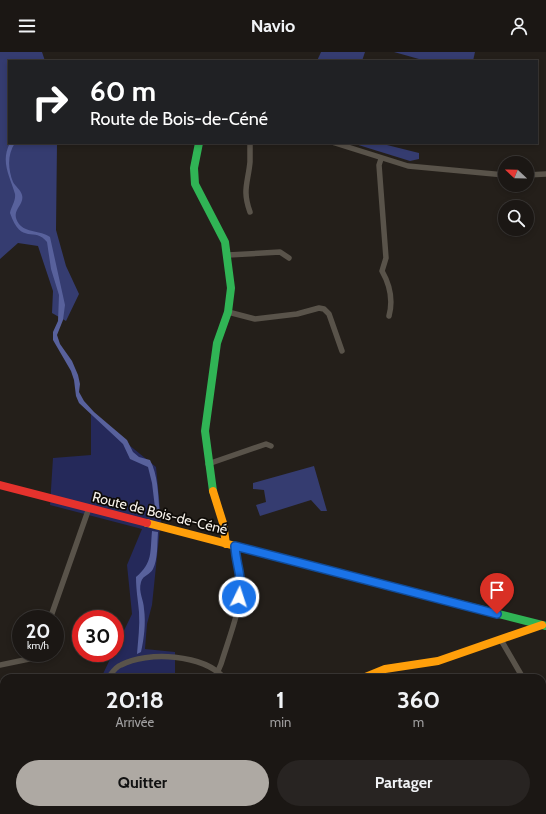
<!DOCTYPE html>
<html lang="fr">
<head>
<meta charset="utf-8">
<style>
	:root { --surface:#1b1714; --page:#282422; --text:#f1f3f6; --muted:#a09fa0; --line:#393634; --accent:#aea9a3 }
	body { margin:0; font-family:Cabin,sans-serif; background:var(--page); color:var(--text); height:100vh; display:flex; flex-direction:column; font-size:15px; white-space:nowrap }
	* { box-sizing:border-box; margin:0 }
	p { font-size:13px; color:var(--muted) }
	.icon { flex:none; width:22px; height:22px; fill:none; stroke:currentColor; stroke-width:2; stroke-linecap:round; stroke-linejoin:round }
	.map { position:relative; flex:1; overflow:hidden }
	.drawer { position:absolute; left:0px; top:622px; width:546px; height:140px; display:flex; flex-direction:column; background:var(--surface); border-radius:12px 12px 0 0; box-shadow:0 2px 6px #0003,0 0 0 1px var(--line) }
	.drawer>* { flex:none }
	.banner { position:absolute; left:8px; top:8px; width:530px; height:84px; border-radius:0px; box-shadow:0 2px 6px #0003,0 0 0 1px var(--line); background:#202124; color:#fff; overflow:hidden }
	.needle { width:26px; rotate:292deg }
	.controls { position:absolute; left:498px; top:104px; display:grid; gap:8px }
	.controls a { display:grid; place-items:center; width:36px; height:36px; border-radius:50%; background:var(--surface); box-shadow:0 2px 6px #0003,0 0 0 1px var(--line); font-size:20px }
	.speed { position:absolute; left:12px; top:558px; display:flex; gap:8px; font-size:20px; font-weight:700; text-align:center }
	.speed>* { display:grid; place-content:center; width:52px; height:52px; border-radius:50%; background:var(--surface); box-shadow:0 2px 6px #0003,0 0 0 1px var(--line); line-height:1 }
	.speed small { font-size:10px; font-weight:400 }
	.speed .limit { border:6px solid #d22; background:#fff; color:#111 }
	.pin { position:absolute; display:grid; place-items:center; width:34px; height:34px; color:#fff; margin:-41px -17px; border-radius:50% 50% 50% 0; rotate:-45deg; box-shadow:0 0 4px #0007 }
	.pin .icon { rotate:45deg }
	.me { position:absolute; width:44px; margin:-22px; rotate:4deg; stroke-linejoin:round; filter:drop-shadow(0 0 3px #0008) }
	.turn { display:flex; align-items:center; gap:14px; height:84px; padding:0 16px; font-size:18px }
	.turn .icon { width:52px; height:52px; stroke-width:2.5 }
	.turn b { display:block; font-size:28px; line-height:34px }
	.eta { display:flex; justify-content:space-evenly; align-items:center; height:68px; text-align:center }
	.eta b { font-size:24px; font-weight:700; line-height:28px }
	.cta { display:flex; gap:8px; margin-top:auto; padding:8px 16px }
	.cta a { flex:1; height:46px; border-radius:24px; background:var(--accent); color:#111; font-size:16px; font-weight:700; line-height:46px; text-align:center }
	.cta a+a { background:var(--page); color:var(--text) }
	header { display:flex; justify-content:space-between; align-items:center; height:52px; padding:0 16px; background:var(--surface); font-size:18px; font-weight:700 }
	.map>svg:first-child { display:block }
</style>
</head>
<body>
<header><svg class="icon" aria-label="menu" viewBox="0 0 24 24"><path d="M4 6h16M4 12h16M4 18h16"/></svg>Navio<svg class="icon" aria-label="person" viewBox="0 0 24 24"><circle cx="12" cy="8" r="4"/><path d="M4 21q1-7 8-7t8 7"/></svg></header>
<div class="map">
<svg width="546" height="762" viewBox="0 0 546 762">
	<rect width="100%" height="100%" fill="#241f1a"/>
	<g fill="#25295a">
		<polygon points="91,362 156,415 161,466 152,553 147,572 145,597 175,600 175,626 101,626 113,601 115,601 115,597 132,562 127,513 142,477 50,453 53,406 91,403"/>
		<polygon points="0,725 4,725 4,758 313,758 319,762 0,762"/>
	</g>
	<g fill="#353c70">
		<polygon points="0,0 42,0 45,9 9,9 9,91 57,91 56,178 66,214 79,242 66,269 52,261 53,239 38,194 18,191 0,207"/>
		<polygon points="321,0 365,0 362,9 317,9"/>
		<polygon points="394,0 475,0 473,9 426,9"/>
		<polygon points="352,91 379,91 419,101 419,107 410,109"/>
		<polygon points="314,414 327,459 321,459 311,448 260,464 256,453 266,450 264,438 253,437 253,431"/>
	</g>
	<g fill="#58619c">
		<path d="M10,91H15C7,103 8,117 13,130C15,134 21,138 22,143C25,154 9,158 19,172C26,181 40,178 50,185L65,253L63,268L57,283L60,292L72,309L78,323L80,332L79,340L84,349L94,360L127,388L133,400L139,405L150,408C159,425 158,446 160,465L156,464L152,431L148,415L130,407L123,392L79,351L76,344L74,328L71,319L53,288V280L58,269L59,243L51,217L47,190C35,174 21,194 10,161C11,155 16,149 15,142C10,124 0,110 10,91Z"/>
		<path d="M152,479L158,480C157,492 158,507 153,517C150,523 143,523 141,530C138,540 144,548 144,557C146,571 144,587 141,600L137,602C138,588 140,574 139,560C138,548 136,538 136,525C153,511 150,500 152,479Z"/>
	</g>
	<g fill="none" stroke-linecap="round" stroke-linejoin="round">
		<g stroke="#59534a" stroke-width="5.5">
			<polyline points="335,91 408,114 505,123"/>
			<path d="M381,107L379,113L386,206L382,219C390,233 393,249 389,264"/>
			<polyline points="527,123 546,122"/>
			<path d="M250,160C242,138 248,131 250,110C250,104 250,97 250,91"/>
			<polyline points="228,203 280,200 289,206"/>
			<polyline points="228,260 255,267 297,262 319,256 324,257 329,262 342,299"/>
			<polyline points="208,412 266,392 271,394"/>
			<polyline points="50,567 89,456"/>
			<polyline points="501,588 523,626"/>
			<polyline points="0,613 29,607 36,601"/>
			<path d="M218,619L221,612C228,589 241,556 241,534C241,520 236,507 235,494"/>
			<path d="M108,626C112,621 115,615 121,613C147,599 204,602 224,626"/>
			<polyline points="542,657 546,664"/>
			<polyline points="0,721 4,721"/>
			<polyline points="104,758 107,762"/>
		</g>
		<g stroke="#30b455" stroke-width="8">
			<polyline points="199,91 194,116 195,132 225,190 231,236 228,260 217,291 205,379 213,439"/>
			<polyline points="362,527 546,574"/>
		</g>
		<g stroke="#ff9f0a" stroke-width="8">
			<polyline points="213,439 223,471 226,492"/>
			<polyline points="147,471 362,527"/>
			<polyline points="363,626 385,617 438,609 542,573"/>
		</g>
		<polyline stroke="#e5322d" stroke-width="8" points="0,433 147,471"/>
	</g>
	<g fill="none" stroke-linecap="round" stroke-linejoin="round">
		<g stroke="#114b97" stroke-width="10">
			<path id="route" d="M239,545C243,523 236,514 235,494L497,562"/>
		</g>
		<use href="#route" stroke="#1a73e8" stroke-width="7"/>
	</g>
	<g text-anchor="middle" stroke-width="3.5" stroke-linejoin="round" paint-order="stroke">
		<g font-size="14" fill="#f9f4ed" stroke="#0e0b07">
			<text transform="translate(160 461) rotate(14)" y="5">Route de Bois-de-Céné</text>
		</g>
	</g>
</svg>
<div class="controls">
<a><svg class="needle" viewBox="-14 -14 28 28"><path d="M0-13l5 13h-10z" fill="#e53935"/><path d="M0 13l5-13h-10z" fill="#a09fa0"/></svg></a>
<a><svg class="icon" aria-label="search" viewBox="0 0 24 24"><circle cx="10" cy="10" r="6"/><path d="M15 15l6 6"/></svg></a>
</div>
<div class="speed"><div>20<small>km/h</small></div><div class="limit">30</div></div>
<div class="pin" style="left:497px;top:562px;background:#d93025"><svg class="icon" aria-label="arrive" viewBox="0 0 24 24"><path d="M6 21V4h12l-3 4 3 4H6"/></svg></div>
<svg class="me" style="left:239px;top:545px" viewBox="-20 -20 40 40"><circle r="17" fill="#1a73e8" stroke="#fff" stroke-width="3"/><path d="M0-11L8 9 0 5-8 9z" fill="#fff"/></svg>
<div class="banner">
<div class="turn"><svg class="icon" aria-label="right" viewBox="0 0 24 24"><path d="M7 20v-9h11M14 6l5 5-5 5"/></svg><div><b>60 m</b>Route de Bois-de-Céné</div></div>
</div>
<section class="drawer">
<div class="eta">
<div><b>20:18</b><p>Arrivée</p></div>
<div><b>1</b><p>min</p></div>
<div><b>360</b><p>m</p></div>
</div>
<div class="cta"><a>Quitter</a><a>Partager</a></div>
</section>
</div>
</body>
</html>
